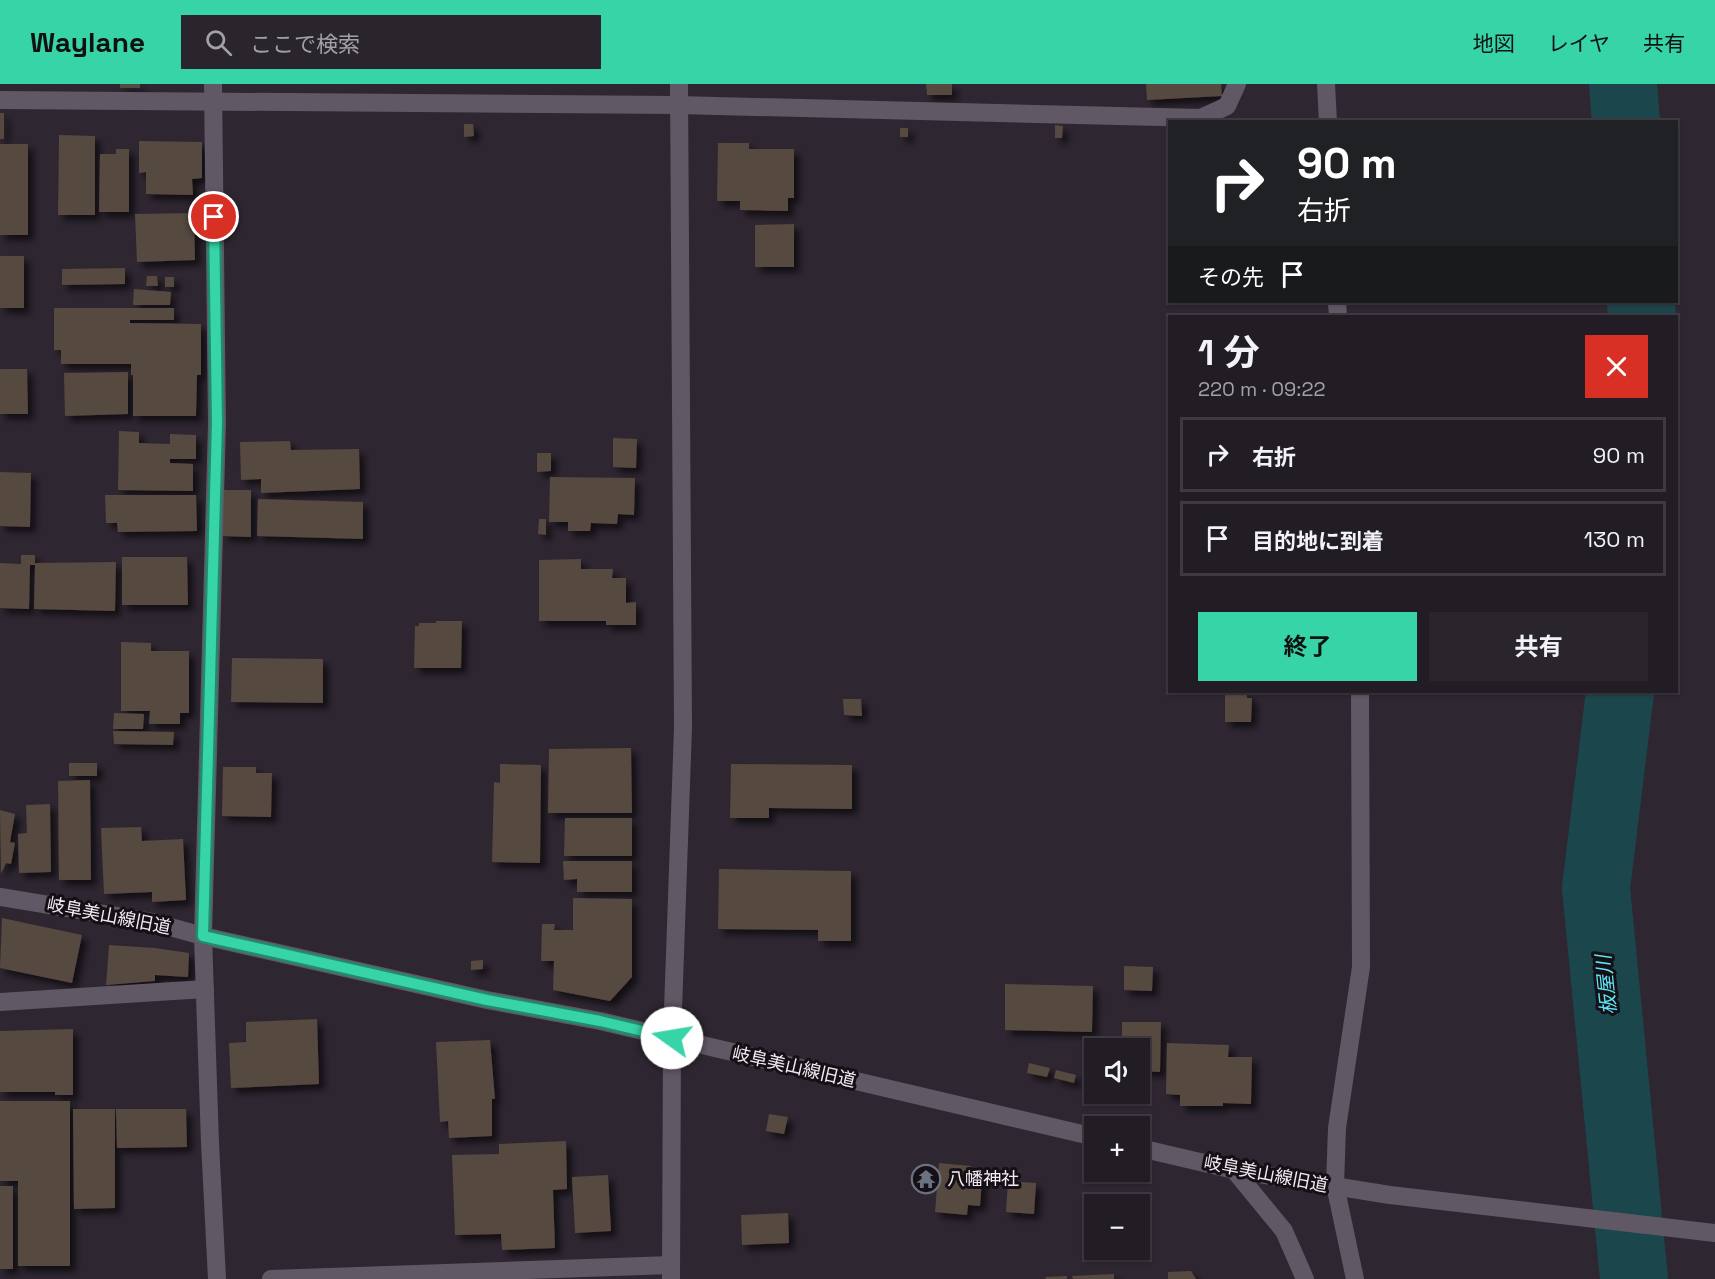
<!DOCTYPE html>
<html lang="ja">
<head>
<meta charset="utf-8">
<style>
	:root { --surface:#221c25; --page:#2a252d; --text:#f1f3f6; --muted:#a2a1a7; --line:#3f3a42; --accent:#36d4a7 }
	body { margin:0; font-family:"Space Grotesk","Noto Sans JP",sans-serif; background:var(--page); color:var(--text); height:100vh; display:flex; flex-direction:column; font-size:22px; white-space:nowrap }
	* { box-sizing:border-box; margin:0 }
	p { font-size:20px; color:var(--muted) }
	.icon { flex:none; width:33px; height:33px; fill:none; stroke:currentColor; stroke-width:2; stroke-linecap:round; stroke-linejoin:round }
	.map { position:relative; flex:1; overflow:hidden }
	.sheet { position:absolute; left:1168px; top:231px; width:510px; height:378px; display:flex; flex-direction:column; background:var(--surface); border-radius:0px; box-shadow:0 2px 4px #0004,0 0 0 2px var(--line) }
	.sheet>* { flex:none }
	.top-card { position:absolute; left:1168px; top:36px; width:510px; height:183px; border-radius:0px; box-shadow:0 2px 4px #0004,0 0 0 2px var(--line); background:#202124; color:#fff; overflow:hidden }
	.buttons { position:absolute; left:1084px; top:954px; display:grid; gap:12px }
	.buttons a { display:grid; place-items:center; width:66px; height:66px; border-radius:0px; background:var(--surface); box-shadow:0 2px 4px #0004,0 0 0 2px var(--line); font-size:30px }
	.pin { position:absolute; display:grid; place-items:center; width:51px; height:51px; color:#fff; margin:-26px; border:3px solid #fff; border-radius:50%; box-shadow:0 2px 6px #0007 }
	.me { position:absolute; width:66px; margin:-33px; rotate:283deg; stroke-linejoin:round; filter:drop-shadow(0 0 4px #0008) }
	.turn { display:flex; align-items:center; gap:21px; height:126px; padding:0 30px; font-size:27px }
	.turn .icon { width:78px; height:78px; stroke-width:2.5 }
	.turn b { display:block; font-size:42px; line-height:51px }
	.then { display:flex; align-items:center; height:57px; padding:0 30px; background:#0003; gap:12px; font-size:22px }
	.round { display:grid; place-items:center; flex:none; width:63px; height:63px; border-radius:0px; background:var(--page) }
	.summary { display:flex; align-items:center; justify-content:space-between; height:102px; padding:0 30px }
	h1 { font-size:36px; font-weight:700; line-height:45px }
	.cta { display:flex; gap:12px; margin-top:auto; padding:12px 30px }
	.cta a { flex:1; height:69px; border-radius:0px; background:var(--accent); color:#111; font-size:24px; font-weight:700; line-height:69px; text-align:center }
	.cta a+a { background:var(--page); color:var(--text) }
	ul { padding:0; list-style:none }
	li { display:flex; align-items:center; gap:18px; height:75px; margin:0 12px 9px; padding:0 18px; border:3px solid var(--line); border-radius:0px }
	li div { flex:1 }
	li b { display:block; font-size:22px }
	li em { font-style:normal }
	header { display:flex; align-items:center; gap:36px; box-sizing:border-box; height:84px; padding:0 30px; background:var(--accent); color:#111 }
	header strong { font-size:28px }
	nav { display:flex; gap:33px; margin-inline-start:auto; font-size:21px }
	.search { width:420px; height:54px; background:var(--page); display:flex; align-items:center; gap:15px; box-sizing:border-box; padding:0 21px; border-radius:0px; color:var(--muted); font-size:22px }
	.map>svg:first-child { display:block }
</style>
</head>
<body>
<header>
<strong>Waylane</strong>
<div class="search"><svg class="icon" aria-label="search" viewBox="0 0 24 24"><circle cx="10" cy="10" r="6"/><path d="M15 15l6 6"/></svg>ここで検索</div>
<nav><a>地図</a><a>レイヤ</a><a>共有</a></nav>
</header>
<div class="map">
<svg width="1715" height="1195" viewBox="0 0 1715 1195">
	<defs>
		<filter id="shadow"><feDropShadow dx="5.5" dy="5.5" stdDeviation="3" flood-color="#0009"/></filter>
	</defs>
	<rect width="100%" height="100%" fill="#2e2631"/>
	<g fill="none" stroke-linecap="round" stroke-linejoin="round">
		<g stroke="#1b464c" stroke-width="68">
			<polyline points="1623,0 1626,38"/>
			<polyline points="1641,218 1642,232"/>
			<polyline points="1620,608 1596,804 1634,1195"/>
		</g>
	</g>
	<g fill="#574840" filter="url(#shadow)">
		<rect x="120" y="0" width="20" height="4"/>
		<polygon points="926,0 952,0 952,11 927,11"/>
		<polygon points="1146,0 1221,0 1222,12 1147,16"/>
		<rect x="0" y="29" width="4" height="26"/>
		<polygon points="464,40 473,40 474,52 464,53"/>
		<polygon points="1055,41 1063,42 1062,54 1055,54"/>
		<rect x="900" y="44" width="8" height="9"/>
		<polygon points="59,51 95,52 95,131 58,131"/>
		<polygon points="139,57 202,58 202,94 192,95 193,111 146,110 146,88 139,89"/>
		<polygon points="718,59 749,59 749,65 794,65 794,114 788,114 788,127 740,126 740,117 717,117"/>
		<rect x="0" y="60" width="28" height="91"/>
		<polygon points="116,65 129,65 129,128 99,128 100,70 116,70"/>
		<polygon points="194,129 195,176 137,178 135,130"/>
		<polygon points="794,140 794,183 755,183 755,141"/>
		<rect x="0" y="172" width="24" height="52"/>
		<polygon points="125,184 125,200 62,201 62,185"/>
		<polygon points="147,192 157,192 158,202 146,202"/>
		<rect x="165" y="193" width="9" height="10"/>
		<polygon points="134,205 171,208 170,221 133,221"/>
		<polygon points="54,224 174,224 174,236 130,236 130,239 201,240 201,291 197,291 196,332 133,332 133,291 131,291 131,280 61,280 61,266 54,266"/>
		<polygon points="0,285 27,285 28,330 0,330"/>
		<polygon points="128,288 128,330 65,332 64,289"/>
		<polygon points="119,347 139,348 139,359 170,360 170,350 196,351 196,375 170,375 170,379 193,380 193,407 118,406"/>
		<polygon points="613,354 637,355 636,384 613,383"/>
		<polygon points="290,357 291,366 359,365 360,405 261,409 261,395 241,396 240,358"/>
		<polygon points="537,369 551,369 551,387 537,388"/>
		<polygon points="0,388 31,389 30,443 0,442"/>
		<polygon points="550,393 635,394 634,431 618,430 617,440 591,439 590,447 568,447 568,438 549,438"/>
		<polygon points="223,406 251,406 251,453 223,452"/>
		<polygon points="105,411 196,411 197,447 118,448 117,439 106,439"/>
		<polygon points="258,415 363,418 363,455 257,452"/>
		<polygon points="539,435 546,435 546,451 538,450"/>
		<polygon points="21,471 35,471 35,479 116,478 115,527 34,525 35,481 30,481 29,525 0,524 0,479 21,480"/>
		<polygon points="122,473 187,473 188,521 122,521"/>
		<polygon points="581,475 581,485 613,485 612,494 626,494 626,519 636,518 636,541 606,541 606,537 539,537 539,476"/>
		<polygon points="436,537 462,537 461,584 414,584 415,542 419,542 419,539 436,539"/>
		<polygon points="121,558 151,559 151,567 189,567 189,629 180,629 180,640 149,640 150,627 121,627"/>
		<polygon points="232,574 323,575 323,619 231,618"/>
		<polygon points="1225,608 1247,609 1247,614 1252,614 1251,638 1225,638"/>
		<polygon points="843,615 861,615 862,632 844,631"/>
		<polygon points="114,629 144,630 143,645 113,645"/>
		<polygon points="113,647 174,648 173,661 114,660"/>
		<polygon points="631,664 632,729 548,729 549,665"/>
		<rect x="69" y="679" width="28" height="13"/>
		<polygon points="500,680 541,681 540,779 492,778 494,698 500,699"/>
		<polygon points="731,680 852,681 852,725 769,724 769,734 730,734"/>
		<polygon points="223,683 256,683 256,689 272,689 271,733 222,732"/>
		<polygon points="90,696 91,796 59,796 58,697"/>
		<polygon points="50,720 51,788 19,789 18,750 27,749 26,721"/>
		<polygon points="0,726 15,730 10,758 15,759 11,780 6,779 1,790"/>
		<polygon points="565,734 632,734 632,772 564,772"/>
		<polygon points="141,743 142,757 183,755 186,816 152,818 152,808 104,810 101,744"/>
		<polygon points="563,777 632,777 632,808 577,808 577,795 564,796"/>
		<polygon points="719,785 851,787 851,857 818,857 818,846 718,845"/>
		<polygon points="573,814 632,815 632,893 610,917 553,906 554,877 541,877 542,840 555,840 554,846 573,846"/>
		<polygon points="2,834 82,851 72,899 0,884"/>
		<polygon points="109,861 155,864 189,869 188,893 155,891 155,897 106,901"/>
		<polygon points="483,876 483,885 471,886 471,877"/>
		<polygon points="1124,882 1153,883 1152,907 1124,906"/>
		<polygon points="1005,900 1093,902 1092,948 1005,946"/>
		<polygon points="317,935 319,1000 231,1004 229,959 246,958 246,938"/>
		<polygon points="1122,938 1161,938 1160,988 1140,987 1140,964 1122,964"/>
		<polygon points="73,945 73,1011 55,1011 55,1008 0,1008 0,947"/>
		<polygon points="490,956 495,1015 492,1015 492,1052 449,1054 448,1037 440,1038 436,958"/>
		<polygon points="1167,959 1229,961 1228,973 1252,973 1251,1020 1223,1019 1223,1022 1180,1022 1180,1011 1166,1010"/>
		<polygon points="1029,979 1050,984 1047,993 1027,989"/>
		<polygon points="1056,986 1076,991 1074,999 1054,994"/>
		<polygon points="0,1017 70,1017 70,1182 18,1182 18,1097 0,1097"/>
		<polygon points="73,1025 115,1025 115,1124 74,1125"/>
		<polygon points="116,1025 186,1025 187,1063 117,1064"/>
		<polygon points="769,1030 788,1033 784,1050 766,1047"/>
		<polygon points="566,1057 567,1105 553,1106 555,1164 502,1166 501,1150 455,1151 452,1071 499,1070 499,1060"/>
		<polygon points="939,1079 971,1082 971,1095 982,1096 980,1122 968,1121 967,1131 935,1128"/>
		<polygon points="608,1091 611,1147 575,1149 572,1093"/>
		<polygon points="1008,1097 1036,1099 1034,1130 1006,1128"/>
		<rect x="0" y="1102" width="13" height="83"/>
		<polygon points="1103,1112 1129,1114 1129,1120 1103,1120"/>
		<polygon points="788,1129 789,1159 742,1161 741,1131"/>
		<polygon points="1191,1187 1196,1195 1168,1195 1168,1188"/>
		<polygon points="1114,1190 1114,1195 1073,1195 1072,1192"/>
		<polygon points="1067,1192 1067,1195 1046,1195 1045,1193"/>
	</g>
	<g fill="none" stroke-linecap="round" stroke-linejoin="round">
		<g stroke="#615865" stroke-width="18">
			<polyline points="213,0 217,339 203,852 210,1059 217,1195"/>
			<polyline points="1326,0 1328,38"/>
			<polyline points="0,16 678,21 1201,34 1227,22 1237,0"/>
			<polyline points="1337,218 1338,232"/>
			<polyline points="0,813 152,838 203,852 487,916 600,937 1095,1053"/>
			<polyline points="0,918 205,905"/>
			<polyline points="1140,1064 1234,1086 1390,1111 1715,1149"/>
			<polyline points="1234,1086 1284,1147 1305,1195"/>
			<polyline points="271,1195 671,1181"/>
			<polyline points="671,1195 672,954 683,644 679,0"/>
			<polyline points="1355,1195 1335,1101 1337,1044 1361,883 1360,608"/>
		</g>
	</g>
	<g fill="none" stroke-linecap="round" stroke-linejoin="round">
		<g stroke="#238a6d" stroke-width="15">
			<polyline id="route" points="214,133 217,339 203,852 487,916 600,937 672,954"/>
		</g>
		<use href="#route" stroke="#36d4a7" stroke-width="10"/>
	</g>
	<defs>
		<g id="temple-ring" transform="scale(1.5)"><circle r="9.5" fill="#141015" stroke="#6b7280" stroke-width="1.5"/><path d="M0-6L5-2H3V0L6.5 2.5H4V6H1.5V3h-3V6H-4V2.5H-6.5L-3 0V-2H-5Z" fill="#6b7280"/></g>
	</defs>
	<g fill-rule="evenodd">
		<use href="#temple-ring" x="926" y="1095"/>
	</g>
	<g text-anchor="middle" stroke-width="6" stroke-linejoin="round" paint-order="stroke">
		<g font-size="18" fill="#f0eaf2" stroke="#141015">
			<text transform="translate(109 832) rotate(11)" y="6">岐阜美山線旧道</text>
			<text transform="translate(794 983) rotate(13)" y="6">岐阜美山線旧道</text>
			<text transform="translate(1266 1090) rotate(11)" y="6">岐阜美山線旧道</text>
		</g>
		<g font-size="18" fill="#f0eaf2" stroke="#141015" text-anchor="start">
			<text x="947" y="1101">八幡神社</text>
		</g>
		<g font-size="20" font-style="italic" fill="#5be5f6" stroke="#141015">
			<text transform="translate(1606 901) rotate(-96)" y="7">板屋川</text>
		</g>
	</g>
</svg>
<div class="buttons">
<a><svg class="icon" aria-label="sound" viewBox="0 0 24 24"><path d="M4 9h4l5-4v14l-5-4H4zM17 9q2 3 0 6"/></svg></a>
<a>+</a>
<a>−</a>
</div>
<div class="pin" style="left:214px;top:133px;background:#d93025"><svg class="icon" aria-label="arrive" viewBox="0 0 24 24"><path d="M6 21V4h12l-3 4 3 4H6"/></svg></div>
<svg class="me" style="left:672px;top:954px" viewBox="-20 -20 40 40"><circle r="19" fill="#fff"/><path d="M0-13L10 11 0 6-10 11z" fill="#36d4a7"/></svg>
<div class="top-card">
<div class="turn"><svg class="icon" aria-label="right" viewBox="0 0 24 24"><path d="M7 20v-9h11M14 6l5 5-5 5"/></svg><div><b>90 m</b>右折</div></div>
<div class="then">その先<svg class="icon" aria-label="arrive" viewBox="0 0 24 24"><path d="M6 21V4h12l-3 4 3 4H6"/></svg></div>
</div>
<section class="sheet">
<div class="summary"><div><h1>1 分</h1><p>220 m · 09:22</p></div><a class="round" style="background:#d93025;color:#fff"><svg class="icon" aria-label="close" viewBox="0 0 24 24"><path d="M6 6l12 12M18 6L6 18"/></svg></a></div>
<ul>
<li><svg class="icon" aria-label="right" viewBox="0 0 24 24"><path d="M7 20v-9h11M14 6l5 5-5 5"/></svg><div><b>右折</b></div><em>90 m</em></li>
<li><svg class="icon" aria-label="arrive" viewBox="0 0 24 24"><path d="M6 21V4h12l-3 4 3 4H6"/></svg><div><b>目的地に到着</b></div><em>130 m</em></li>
</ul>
<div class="cta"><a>終了</a><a>共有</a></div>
</section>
</div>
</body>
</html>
